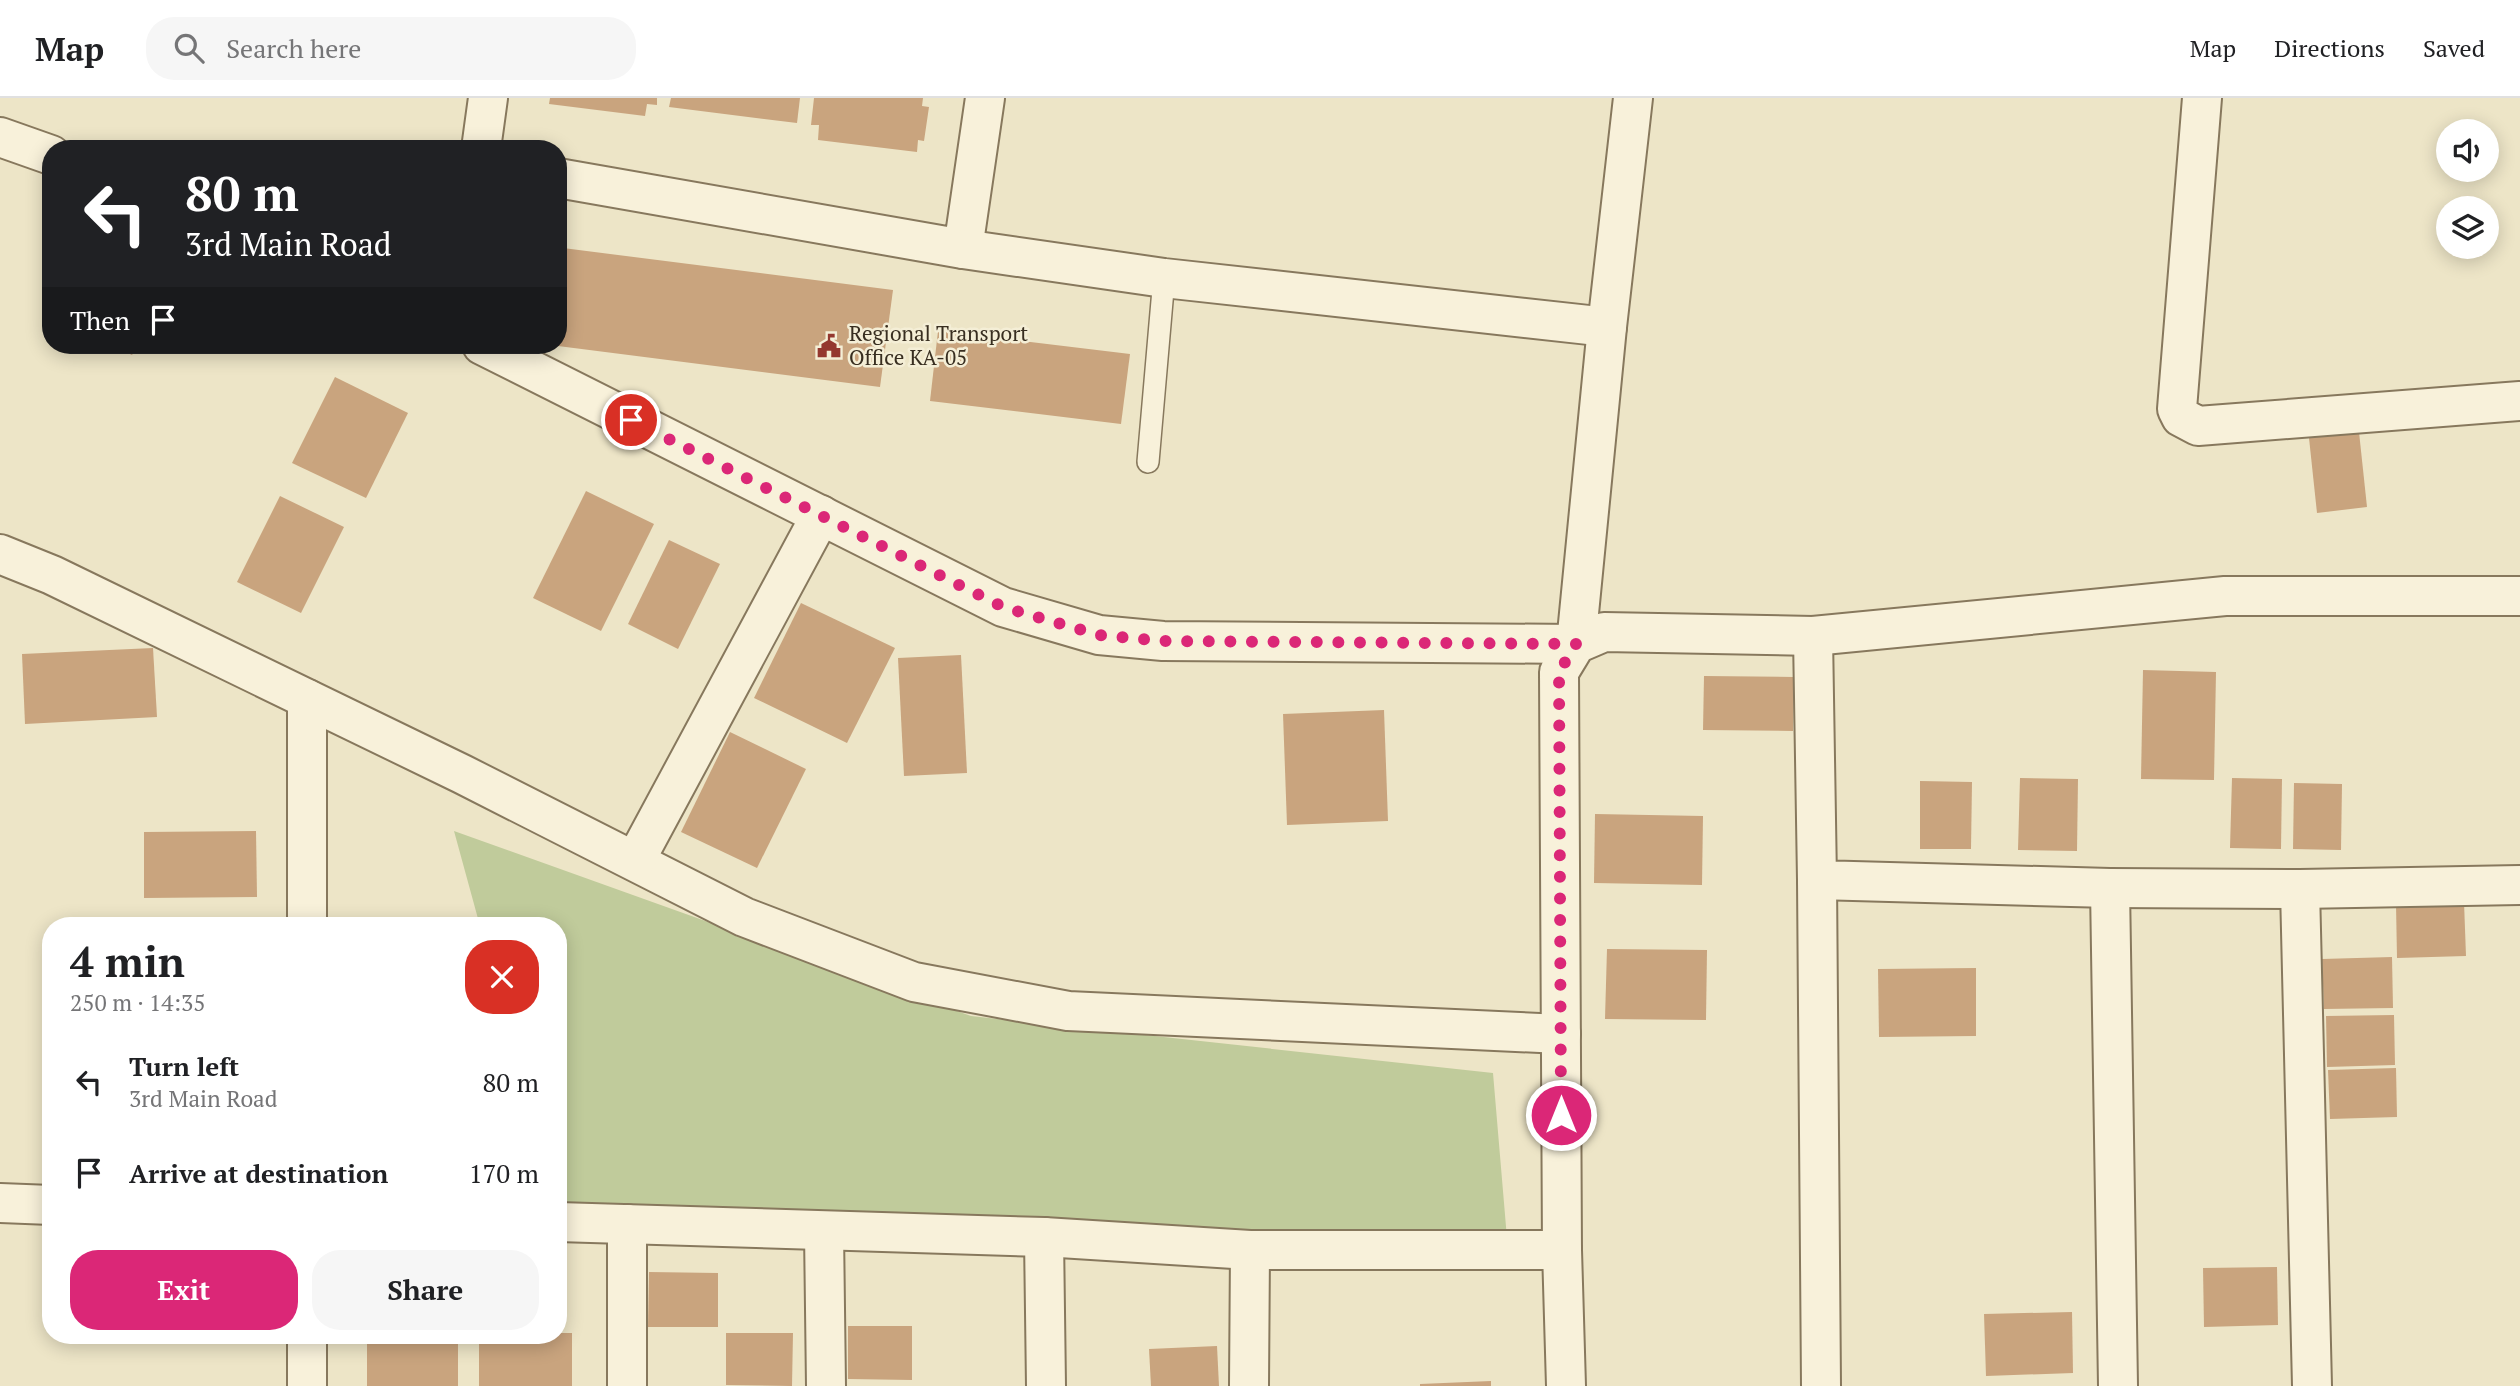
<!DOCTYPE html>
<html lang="en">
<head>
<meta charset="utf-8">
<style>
	:root { --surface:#fff; --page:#f6f6f6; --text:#202124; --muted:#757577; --line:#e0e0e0; --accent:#db2777 }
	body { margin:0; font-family:"PT Serif",serif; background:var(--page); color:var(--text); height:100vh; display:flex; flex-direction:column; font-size:26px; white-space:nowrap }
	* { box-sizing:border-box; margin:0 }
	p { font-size:23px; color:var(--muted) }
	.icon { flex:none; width:38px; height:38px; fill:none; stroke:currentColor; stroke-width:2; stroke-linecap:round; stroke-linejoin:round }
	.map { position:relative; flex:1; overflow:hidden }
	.sheet { position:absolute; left:42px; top:819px; width:525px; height:427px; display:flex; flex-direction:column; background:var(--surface); border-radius:28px; box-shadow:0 4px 18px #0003 }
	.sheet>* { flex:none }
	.hud { position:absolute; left:42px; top:42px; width:525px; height:214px; border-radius:28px; box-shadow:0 4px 18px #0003; background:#202124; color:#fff; overflow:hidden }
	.controls { position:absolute; left:2436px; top:21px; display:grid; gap:14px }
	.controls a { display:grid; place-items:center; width:63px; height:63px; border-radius:50%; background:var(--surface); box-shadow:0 4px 18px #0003; font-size:35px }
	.pin { position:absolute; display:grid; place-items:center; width:60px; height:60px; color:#fff; margin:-30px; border:4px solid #fff; border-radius:50%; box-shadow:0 2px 7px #0007 }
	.me { position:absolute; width:77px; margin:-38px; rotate:0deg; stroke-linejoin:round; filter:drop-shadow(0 0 5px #0008) }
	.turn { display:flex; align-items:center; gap:24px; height:147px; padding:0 28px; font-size:32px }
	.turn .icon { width:91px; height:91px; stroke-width:2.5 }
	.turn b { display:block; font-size:49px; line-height:60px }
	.then { display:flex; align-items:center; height:66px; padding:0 28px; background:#0003; gap:14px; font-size:26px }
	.round { display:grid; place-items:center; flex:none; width:74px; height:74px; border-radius:28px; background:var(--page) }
	.overview { display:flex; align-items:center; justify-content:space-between; height:119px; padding:0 28px }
	h1 { font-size:42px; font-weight:700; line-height:52px }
	.button { display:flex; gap:14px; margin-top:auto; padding:14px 28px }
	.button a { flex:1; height:80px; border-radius:28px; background:var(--accent); color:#fff; font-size:28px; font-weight:700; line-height:80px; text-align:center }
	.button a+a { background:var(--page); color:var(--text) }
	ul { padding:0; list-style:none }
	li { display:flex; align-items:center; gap:21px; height:91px; padding:0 28px }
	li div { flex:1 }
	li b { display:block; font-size:26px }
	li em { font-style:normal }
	header { display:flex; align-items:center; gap:42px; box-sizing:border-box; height:98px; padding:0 35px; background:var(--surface); border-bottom:2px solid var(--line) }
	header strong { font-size:33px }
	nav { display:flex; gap:38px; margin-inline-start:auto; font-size:24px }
	.search { width:490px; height:63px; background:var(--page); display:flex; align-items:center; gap:18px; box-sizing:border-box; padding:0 24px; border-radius:28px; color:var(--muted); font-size:26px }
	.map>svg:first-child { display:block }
</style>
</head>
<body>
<header>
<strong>Map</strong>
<div class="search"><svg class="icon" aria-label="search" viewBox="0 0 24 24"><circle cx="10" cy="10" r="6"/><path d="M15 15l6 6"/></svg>Search here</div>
<nav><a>Map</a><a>Directions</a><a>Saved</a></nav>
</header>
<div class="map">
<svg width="2520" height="1288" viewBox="0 0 2520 1288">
	<rect width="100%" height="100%" fill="#ede5c7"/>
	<polygon fill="#c0cb9b" points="454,733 971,918 1493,975 1509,1164 558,1118 558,828 480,828"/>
	<g fill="#c9a47e">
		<polygon points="550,0 657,0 657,7 647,6 645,18 549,6"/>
		<polygon points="671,0 800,0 797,25 669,9"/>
		<polygon points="814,0 923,0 922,8 929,9 924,43 918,42 917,54 818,42 819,27 811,27"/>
		<polygon points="563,150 893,192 880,289 558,248 558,185"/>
		<polygon points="938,233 1130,256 1121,326 930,303"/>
		<polygon points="111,247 138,247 132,257"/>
		<polygon points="335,279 408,315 366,400 292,365"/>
		<polygon points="2359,334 2367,409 2317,415 2309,340"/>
		<polygon points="586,393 654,426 601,533 533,500"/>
		<polygon points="280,398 344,429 301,515 237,484"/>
		<polygon points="669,442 720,466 678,551 628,526"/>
		<polygon points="801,505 895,550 847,645 754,600"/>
		<polygon points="153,550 157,619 25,626 22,556"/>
		<polygon points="961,557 967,675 904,678 898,560"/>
		<polygon points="2143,572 2216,574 2214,682 2141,681"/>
		<polygon points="1704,578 1794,579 1793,633 1703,632"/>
		<polygon points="1384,612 1388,723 1287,727 1283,616"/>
		<polygon points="730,634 806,671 757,770 681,734"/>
		<polygon points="2020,680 2078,681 2077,753 2018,752"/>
		<polygon points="2232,680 2282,681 2281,751 2230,750"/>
		<polygon points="1920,683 1972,684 1971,751 1920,751"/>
		<polygon points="2294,685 2342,686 2341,752 2293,751"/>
		<polygon points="1595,716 1703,718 1702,787 1594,785"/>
		<polygon points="256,733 257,799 144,800 144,734"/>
		<polygon points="2464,804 2466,858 2397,860 2396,806"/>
		<polygon points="1607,851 1707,852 1706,922 1605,921"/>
		<polygon points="2392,859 2393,910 2324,911 2322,861"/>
		<polygon points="1976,870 1976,938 1879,939 1878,871"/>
		<polygon points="2394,917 2395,967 2327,969 2326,918"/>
		<polygon points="2396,970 2397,1019 2330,1021 2328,972"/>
		<polygon points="2277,1169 2278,1227 2204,1229 2203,1170"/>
		<polygon points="649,1174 718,1175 718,1229 648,1229"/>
		<polygon points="2072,1214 2073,1275 1986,1278 1984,1216"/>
		<polygon points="848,1228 912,1228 912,1282 848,1281"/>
		<polygon points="558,1235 572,1235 572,1288 479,1288 479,1237 558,1237"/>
		<polygon points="726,1235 793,1235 792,1288 726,1287"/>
		<polygon points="60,1237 124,1237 125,1241 60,1243"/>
		<rect x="367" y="1242" width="91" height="46"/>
		<polygon points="1217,1248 1219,1288 1151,1288 1149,1251"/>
		<polygon points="1491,1283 1491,1288 1420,1288 1420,1286"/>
	</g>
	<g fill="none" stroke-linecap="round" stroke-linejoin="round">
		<g stroke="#87785d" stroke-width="24">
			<polyline id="service" points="1148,364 1164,180"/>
		</g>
		<g stroke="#87785d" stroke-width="42">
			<g id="minor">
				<polyline points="2202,0 2177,311 2181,319 2198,328 2520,303"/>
				<polyline points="481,51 488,0"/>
				<polyline points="558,80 963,151 985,0"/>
				<polyline points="963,151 1164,180 1607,229"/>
				<polyline points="0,456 52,477 462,676 744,819 914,884 1068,913 1561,936"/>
				<polyline points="1813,538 1817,782 2110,790 2300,791 2520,787"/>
				<polyline points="1576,546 1607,229 1633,0"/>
				<polyline points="635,763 821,417"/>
				<polyline points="1817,782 1821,1288"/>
				<polyline points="2110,790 2118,1288"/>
				<polyline points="2300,791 2312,1288"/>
				<polyline points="307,828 307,601"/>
				<polyline points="0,1105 51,1107"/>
				<polyline points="558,1124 1044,1139 1250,1152 1562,1152"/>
				<polyline points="627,1126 627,1288"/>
				<polyline points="824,1133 826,1288"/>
				<polyline points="1044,1139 1046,1288"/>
				<polyline points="307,1237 307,1288"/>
				<polyline points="1249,1288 1250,1152"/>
			</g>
		</g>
		<g stroke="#87785d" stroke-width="42">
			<g id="tertiary">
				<polyline points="0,39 51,57"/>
				<polyline points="482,247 1003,509 1099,537 1163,543 1576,546"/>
				<polyline points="1566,1288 1562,1152 1559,574 1576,546 1604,534 1813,538 2225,498 2520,498"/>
			</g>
		</g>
		<use href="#service" stroke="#f8f1da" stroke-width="21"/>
		<use href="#minor" stroke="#f8f1da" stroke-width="38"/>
		<use href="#tertiary" stroke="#f8f1da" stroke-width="38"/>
	</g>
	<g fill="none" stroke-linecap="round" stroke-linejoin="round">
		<polyline stroke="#db2777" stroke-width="12" stroke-dasharray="0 21.6" points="631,322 1003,509 1099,537 1163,543 1576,546 1559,574 1561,1017"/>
	</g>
	<defs>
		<g id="civic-bare" transform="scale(1.89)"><path d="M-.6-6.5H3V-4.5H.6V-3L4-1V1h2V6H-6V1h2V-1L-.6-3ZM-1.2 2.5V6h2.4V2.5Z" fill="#94382f" stroke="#f4eed6" stroke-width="2.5" paint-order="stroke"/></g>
	</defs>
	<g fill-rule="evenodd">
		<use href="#civic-bare" x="829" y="248"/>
	</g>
	<g text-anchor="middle" stroke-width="5" stroke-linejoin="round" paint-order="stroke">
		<g font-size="21" fill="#382e20" stroke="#f4eed6" text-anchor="start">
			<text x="849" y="243">Regional Transport<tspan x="849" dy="24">Office KA-05</tspan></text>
		</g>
	</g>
</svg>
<div class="controls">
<a><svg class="icon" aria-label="sound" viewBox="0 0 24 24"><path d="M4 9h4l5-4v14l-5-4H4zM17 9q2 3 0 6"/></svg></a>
<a><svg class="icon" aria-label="layers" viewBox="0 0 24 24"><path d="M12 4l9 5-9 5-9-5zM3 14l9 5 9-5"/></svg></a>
</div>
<div class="pin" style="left:631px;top:322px;background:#d93025"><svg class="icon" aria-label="arrive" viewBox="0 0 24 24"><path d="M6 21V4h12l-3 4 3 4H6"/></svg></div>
<svg class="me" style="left:1561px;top:1017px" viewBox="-20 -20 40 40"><circle r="17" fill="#db2777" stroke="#fff" stroke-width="3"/><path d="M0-11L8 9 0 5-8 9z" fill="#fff"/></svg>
<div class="hud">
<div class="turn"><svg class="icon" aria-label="left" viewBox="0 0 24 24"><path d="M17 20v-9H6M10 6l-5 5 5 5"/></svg><div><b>80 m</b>3rd Main Road</div></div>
<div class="then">Then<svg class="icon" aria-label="arrive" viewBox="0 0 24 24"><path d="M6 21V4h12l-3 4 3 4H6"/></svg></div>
</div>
<section class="sheet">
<div class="overview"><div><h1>4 min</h1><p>250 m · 14:35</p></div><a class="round" style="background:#d93025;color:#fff"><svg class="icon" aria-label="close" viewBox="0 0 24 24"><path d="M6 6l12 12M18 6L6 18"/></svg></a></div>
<ul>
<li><svg class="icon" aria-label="left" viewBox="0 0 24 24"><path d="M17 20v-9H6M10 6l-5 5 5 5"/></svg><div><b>Turn left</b><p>3rd Main Road</p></div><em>80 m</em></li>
<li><svg class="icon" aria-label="arrive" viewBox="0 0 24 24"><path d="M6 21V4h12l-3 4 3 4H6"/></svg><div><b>Arrive at destination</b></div><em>170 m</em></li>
</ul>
<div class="button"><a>Exit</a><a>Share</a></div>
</section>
</div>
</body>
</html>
